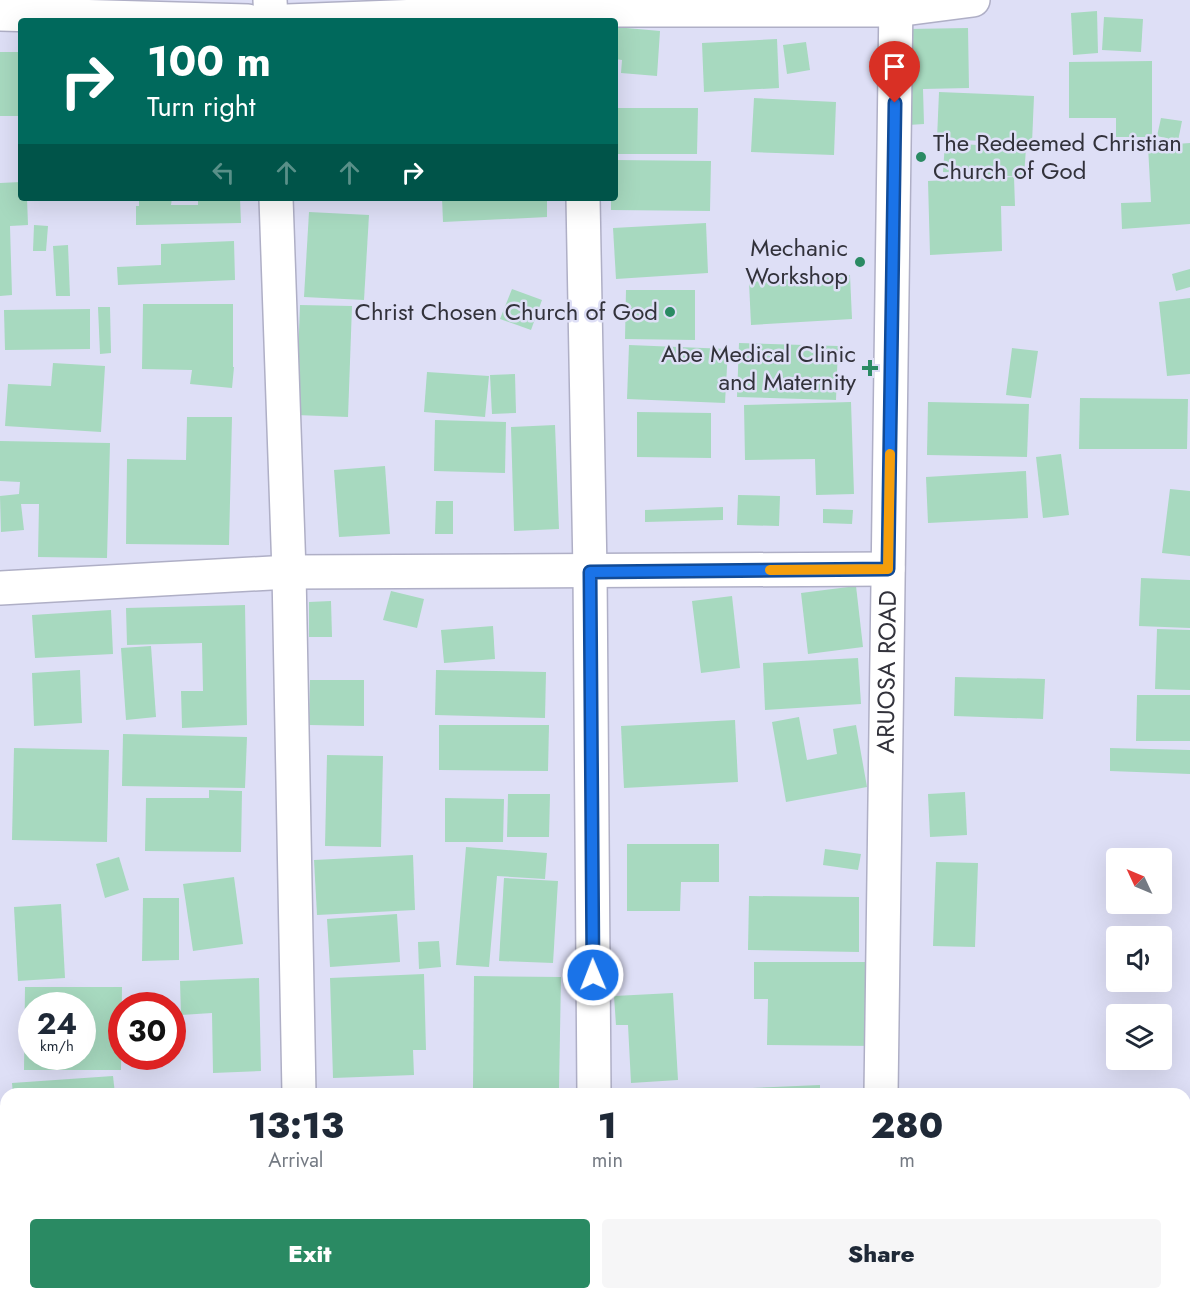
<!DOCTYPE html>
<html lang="en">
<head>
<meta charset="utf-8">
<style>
	:root { --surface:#fff; --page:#f6f6f7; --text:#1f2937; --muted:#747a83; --accent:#2a8a63 }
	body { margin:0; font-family:Jost,sans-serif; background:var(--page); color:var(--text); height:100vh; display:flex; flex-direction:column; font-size:22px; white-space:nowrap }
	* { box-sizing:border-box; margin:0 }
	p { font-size:20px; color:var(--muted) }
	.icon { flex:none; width:33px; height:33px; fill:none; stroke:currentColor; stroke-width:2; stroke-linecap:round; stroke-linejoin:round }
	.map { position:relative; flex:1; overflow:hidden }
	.panel { position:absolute; left:0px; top:1088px; width:1191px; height:212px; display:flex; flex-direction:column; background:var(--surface); border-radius:18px 18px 0 0; box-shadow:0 6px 24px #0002 }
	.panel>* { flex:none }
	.hud { position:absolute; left:18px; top:18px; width:600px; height:183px; border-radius:6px; box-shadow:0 6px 24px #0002; background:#00695c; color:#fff; overflow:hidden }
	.needle { width:39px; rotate:314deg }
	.controls { position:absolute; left:1106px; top:848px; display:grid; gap:12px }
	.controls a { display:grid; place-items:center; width:66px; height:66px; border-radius:6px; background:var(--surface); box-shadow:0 6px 24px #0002; font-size:30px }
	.speed { position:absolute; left:18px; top:992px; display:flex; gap:12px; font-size:30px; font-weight:700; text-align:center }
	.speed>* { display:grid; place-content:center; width:78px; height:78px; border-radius:50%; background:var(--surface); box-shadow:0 6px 24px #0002; line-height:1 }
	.speed small { font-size:15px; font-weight:400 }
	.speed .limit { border:9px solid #d22; background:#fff; color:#111 }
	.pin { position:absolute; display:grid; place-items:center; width:51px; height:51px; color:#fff; margin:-62px -26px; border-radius:50% 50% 50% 0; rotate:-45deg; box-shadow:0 0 6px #0007 }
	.pin .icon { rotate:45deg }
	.me { position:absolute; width:66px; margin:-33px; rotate:359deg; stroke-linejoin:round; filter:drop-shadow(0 0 4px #0008) }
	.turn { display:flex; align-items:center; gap:21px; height:126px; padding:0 30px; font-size:27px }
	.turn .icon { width:78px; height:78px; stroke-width:2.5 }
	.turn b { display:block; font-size:42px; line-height:51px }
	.lanes { display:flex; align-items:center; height:57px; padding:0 30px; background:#0003; justify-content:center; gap:30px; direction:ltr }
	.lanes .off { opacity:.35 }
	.eta { display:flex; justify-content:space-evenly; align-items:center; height:102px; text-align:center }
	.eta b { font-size:36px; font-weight:800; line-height:42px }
	.cta { display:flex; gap:12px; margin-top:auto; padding:12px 30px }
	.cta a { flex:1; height:69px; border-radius:6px; background:var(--accent); color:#fff; font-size:24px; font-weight:800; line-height:69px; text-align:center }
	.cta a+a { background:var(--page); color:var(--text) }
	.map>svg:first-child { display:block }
</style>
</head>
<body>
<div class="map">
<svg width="1190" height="1298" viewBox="0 0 1190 1298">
	<rect width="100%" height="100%" fill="#dedff6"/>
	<g fill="#a7d9bf" fill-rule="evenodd">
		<polygon points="1097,11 1098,53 1073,55 1071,13"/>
		<polygon points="1104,17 1143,19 1141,52 1102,50"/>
		<polygon points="615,27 660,31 657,76 621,73 622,60 615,59"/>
		<polygon points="968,28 969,88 923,89 924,124 908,125 908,29"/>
		<polygon points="777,39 779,88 704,92 702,43"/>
		<polygon points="806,42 810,70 787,74 783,45"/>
		<rect x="0" y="52" width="21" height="64"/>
		<polygon points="1152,61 1152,137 1116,137 1116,118 1069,118 1069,62"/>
		<polygon points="939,92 1034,96 1032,143 937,139"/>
		<polygon points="754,98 836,102 834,155 751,152"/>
		<polygon points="615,108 698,108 697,154 615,154"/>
		<polygon points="1161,118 1182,121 1178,141 1157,136"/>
		<polygon points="945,143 1026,148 1024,177 943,172"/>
		<polygon points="1190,143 1190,224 1122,229 1121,203 1151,202 1148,146"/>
		<polygon points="615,160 711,161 710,211 611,210 611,198 615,198"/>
		<polygon points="1014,177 1015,206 1001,206 1002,251 930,255 928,181"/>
		<polygon points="21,182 21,198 27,198 28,225 10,226 12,295 0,296 0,183"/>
		<polygon points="139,198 172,198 171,205 198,205 198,198 240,198 241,223 136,225 136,206 139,206"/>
		<polygon points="442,198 547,198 547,217 443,222"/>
		<polygon points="309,212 369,215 364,300 304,297"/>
		<polygon points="706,223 708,273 616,279 613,228"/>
		<polygon points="34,225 48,226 46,251 33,251"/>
		<polygon points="234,241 235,280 118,285 117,267 161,265 161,244"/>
		<polygon points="68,245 70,296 56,296 53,246"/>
		<polygon points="1190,269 1190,287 1176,291 1172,274"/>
		<polygon points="850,275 852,319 751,325 749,282"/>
		<polygon points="512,289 542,300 531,330 500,319"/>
		<polygon points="626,290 695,290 695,340 625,339"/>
		<polygon points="1190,298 1190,374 1167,376 1159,302"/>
		<polygon points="143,304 233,304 233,367 234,367 232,388 190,384 192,370 142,369"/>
		<polygon points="300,305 352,306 348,417 296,415"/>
		<polygon points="98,307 110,307 111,353 100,354"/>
		<polygon points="90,309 90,349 5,350 4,310"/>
		<polygon points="739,343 838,346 836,400 737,397"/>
		<polygon points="629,345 728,349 725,403 627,399"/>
		<polygon points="1012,348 1038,351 1031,398 1006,395"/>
		<polygon points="53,363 105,366 101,432 5,426 8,384 51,386"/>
		<polygon points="427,372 489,376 485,417 424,412"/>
		<polygon points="515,374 516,413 492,414 490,375"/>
		<polygon points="1080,398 1188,399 1187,449 1079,449"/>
		<polygon points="851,402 854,494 816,495 815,459 745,460 744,405"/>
		<polygon points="928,402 1029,404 1027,457 927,455"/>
		<polygon points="637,412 711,413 711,458 637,457"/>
		<polygon points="187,417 232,417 229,545 126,544 127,459 186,460"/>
		<polygon points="435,420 506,422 505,473 434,471"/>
		<polygon points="555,425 559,529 514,531 511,427"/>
		<polygon points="0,441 110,443 107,558 38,557 39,504 21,504 24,530 1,532 0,496 19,494 20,482 0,481"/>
		<polygon points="1061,454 1069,515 1043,518 1036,457"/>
		<polygon points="385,466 390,534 339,537 334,470"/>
		<polygon points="1026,471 1028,518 928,523 926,477"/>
		<polygon points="1170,489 1190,491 1190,556 1162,553"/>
		<polygon points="738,495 780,496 779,526 737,525"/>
		<polygon points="436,501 453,501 453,534 435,534"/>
		<polygon points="723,507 723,520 645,522 645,510"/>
		<polygon points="823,509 853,510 852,524 823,523"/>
		<polygon points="1141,578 1190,580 1190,628 1139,626"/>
		<polygon points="856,586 863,647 808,654 801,593"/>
		<polygon points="391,591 424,599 417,628 383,620"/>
		<polygon points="732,596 740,668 701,673 692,601"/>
		<polygon points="331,601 332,637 309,637 309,602"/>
		<polygon points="245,605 247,725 182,728 181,691 203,691 202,643 127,645 126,608"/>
		<polygon points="111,610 113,654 35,658 32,615"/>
		<polygon points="493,626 495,659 444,663 441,630"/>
		<polygon points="1157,629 1190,630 1190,690 1155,689"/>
		<polygon points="151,646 156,717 126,720 121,648"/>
		<polygon points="858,658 861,704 765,710 763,663"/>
		<polygon points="80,670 82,723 34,726 32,673"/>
		<polygon points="436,670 546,672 545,718 435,715"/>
		<polygon points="955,677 1045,679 1043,719 954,716"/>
		<polygon points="310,680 364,680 364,726 309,725"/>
		<polygon points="1137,695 1190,695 1190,741 1136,741"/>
		<polygon points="799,717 807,760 837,754 833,729 856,725 867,787 786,802 772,722"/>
		<polygon points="735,720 738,782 624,788 621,726"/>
		<polygon points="439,725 549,725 548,771 439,770"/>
		<polygon points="123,734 247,737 245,788 122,786"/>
		<polygon points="14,748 109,750 107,842 12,840"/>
		<polygon points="1110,748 1190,750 1190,774 1110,771"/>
		<polygon points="327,755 383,756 381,847 325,846"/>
		<polygon points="209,790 242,791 241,852 145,851 146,798 209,798"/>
		<polygon points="965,792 967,835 930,837 928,794"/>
		<polygon points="508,794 550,794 549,837 507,837"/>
		<polygon points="445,798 504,799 503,842 445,842"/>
		<polygon points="627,844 719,844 719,882 681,882 680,911 627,911"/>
		<polygon points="466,847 547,853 545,879 497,876 489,967 456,965"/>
		<polygon points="825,849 861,854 858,870 823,865"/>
		<polygon points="413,855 415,910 317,915 314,860"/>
		<polygon points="119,857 129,890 105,898 96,864"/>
		<polygon points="936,862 978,863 975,947 933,946"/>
		<polygon points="234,877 243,944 193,951 183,884"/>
		<polygon points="504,878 558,881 553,963 499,961"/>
		<polygon points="749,896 859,897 859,952 748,950"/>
		<polygon points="143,898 179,898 179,960 142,961"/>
		<polygon points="61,904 65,978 18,981 14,907"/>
		<polygon points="397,914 400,962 330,967 327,919"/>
		<polygon points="439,941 441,967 419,969 418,942"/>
		<polygon points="754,962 877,962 877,1046 767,1045 768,999 754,999"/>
		<polygon points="424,974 426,1050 413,1050 414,1075 333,1078 330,978"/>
		<polygon points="474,976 561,977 559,1089 473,1088"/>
		<polygon points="259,978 261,1071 213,1073 212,1013 181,1015 180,981"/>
		<path d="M25,987H122L121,1070H24ZM32,1005H82V1056H32Z"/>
		<polygon points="673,993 678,1080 631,1083 628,1025 616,1025 614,996"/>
		<polygon points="113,1076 115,1094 13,1094 12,1083"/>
		<polygon points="820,1085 820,1094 752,1094 752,1088"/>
		<rect x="631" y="1091" width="36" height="3"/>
		<polygon points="6,1214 6,1236 5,1236 1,1215"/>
		<polygon points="0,1271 6,1271 6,1293 11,1293 12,1298 0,1298"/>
		<polygon points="427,1293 534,1293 535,1298 428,1298"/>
		<rect x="550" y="1293" width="54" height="5"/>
		<rect x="143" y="1294" width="29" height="4"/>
		<polygon points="385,1295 385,1298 358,1298 358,1296"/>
	</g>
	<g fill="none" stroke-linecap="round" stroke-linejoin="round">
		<g stroke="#afafc6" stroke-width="36">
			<g id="minor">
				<polyline points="270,0 271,21"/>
				<polyline points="0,14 248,21"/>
				<polyline points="287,21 580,10 896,10 973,0"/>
				<polyline points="276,198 289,572 299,1094"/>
				<polyline points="583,198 590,572 594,1094"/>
				<polyline points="0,588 289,572 888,569"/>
				<path id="s1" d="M881,1094L896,0"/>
				<polyline points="0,1265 6,1265"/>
				<polyline points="408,1293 409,1298"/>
				<polyline points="878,1298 878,1293"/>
			</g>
		</g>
		<use href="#minor" stroke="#fff" stroke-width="33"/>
	</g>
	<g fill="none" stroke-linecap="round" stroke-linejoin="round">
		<g stroke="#114b97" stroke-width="15">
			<polyline id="route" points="593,975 590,572 888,569 895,103"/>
		</g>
		<use href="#route" stroke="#1a73e8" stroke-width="10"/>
		<polyline stroke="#f59e0b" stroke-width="10" points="770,570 888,569 890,454"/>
	</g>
	<g fill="#2a8a63" stroke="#dedff6" stroke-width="2">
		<circle cx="921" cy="157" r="6"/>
		<circle cx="860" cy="262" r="6"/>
		<circle cx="670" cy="312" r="6"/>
		<path d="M867 359h6v6h6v6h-6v6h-6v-6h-6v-6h6z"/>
	</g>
	<g text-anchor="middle" stroke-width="5" stroke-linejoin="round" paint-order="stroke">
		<g font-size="24" fill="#32323b" stroke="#dedff6" text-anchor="end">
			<text x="933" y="151" text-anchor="start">The Redeemed Christian<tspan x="933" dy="28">Church of God</tspan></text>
			<text x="848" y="256">Mechanic<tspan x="848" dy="28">Workshop</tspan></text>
			<text x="658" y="320">Christ Chosen Church of God</text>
			<text x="856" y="362">Abe Medical Clinic<tspan x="856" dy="28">and Maternity</tspan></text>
		</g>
		<g font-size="24" fill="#32323b" stroke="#dedff6">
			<text dy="8" stroke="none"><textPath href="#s1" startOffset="422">ARUOSA ROAD</textPath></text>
		</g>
	</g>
</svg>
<div class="controls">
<a><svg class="needle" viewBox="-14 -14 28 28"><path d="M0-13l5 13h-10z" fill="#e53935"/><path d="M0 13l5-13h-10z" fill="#747a83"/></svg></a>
<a><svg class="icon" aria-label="sound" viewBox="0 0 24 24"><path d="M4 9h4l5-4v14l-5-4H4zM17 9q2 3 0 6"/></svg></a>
<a><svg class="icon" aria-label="layers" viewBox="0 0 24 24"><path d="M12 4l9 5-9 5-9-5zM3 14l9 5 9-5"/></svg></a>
</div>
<div class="speed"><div>24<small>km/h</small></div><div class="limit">30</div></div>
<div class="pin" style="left:895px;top:103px;background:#d93025"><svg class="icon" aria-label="arrive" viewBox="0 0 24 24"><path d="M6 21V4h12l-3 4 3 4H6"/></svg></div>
<svg class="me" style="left:593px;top:975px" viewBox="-20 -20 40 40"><circle r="17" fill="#1a73e8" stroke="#fff" stroke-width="3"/><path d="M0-11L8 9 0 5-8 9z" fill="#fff"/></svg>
<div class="hud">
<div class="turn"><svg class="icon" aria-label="right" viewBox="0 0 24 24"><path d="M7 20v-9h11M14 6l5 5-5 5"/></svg><div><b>100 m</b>Turn right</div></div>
<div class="lanes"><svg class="icon off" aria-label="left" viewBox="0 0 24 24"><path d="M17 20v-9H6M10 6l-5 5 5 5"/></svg><svg class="icon off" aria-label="ahead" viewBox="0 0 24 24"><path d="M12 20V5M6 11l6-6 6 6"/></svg><svg class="icon off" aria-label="ahead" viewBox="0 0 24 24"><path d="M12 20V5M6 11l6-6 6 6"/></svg><svg class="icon" aria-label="right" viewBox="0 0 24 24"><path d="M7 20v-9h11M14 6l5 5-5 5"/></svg></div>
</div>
<section class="panel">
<div class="eta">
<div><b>13:13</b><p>Arrival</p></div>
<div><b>1</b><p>min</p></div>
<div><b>280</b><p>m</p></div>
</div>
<div class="cta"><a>Exit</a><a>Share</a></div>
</section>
</div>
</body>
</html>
